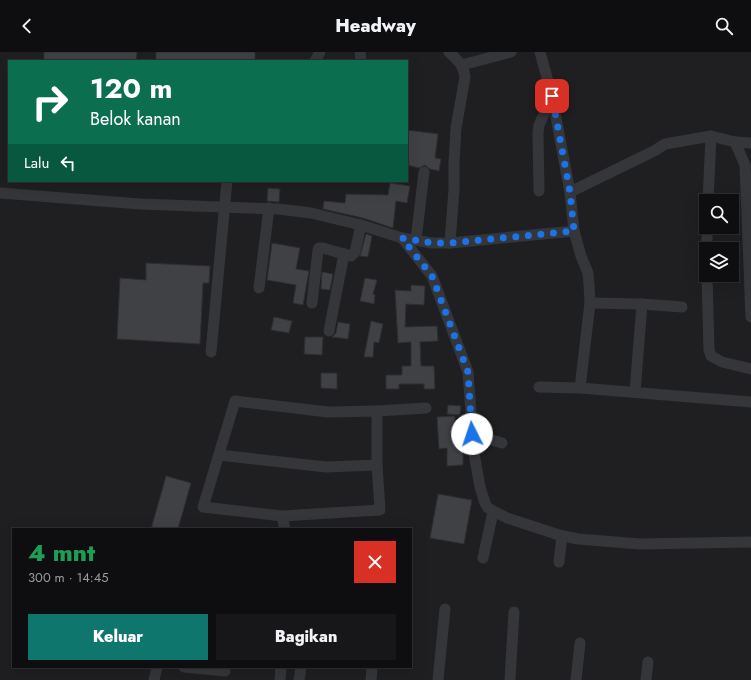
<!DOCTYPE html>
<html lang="id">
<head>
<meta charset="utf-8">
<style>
	:root { --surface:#0e0e10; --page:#171719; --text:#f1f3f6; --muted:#9b9c9f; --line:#2e2e30; --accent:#0f766e }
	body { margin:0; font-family:Jost,sans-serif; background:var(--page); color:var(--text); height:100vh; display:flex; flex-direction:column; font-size:15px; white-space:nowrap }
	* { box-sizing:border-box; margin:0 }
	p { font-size:13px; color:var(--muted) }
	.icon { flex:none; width:22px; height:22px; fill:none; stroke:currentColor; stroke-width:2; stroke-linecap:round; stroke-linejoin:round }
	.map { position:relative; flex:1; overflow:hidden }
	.drawer { position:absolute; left:12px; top:476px; width:400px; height:140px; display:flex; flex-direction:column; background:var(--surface); border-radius:0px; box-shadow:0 4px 16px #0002,0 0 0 1px var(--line) }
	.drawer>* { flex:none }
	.guide { position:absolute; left:8px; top:8px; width:400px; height:122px; border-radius:0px; box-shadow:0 4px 16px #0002,0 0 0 1px var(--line); background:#0b6e4f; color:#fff; overflow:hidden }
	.fabs { position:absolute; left:699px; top:142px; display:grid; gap:8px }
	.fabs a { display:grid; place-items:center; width:40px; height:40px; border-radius:0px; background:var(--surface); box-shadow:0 4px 16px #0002,0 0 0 1px var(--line); font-size:20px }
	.pin { position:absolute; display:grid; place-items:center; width:34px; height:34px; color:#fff; margin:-17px; border-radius:8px; box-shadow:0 2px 6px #0006 }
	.me { position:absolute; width:44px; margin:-22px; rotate:356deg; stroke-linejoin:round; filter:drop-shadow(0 0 3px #0008) }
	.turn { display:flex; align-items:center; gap:14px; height:84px; padding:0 16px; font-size:18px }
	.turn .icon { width:52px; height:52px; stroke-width:2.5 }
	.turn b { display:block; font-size:28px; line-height:34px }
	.then { display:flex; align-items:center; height:38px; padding:0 16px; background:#0003; gap:8px; font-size:15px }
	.round { display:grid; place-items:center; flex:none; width:42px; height:42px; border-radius:0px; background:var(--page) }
	.headline { display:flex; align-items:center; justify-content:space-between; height:68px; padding:0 16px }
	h1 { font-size:24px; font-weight:800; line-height:30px; color:#1e9e55 }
	.button { display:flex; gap:8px; margin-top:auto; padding:8px 16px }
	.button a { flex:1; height:46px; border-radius:0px; background:var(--accent); color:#fff; font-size:16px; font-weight:800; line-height:46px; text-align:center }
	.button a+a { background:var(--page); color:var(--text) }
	header { display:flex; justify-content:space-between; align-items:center; height:52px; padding:0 16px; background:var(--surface); font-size:18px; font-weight:800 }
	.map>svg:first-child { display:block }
</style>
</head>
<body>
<header><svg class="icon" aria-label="back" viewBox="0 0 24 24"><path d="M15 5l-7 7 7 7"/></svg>Headway<svg class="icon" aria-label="search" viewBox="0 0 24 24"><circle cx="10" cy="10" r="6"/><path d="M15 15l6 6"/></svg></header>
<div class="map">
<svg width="751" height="628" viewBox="0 0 751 628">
	<rect width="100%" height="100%" fill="#131315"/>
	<path fill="#1f1f22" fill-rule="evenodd" d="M0,0H751V628H0ZM9,9H407V129H9ZM706,149H732V175H706ZM706,197H732V223H706ZM13,477H411V615H13Z"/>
	<g fill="#3f4145" stroke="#2d2e31">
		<polygon points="44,0 137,0 136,9 44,9"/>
		<rect x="156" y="0" width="99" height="9"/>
		<polygon points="407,78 438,82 435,106 441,107 439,119 430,117 425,113 419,116 407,113"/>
		<polygon points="390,131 410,134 407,151 396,149 393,176 363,166 323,157 324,149 345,151 346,142 388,143"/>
		<polygon points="268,136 280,137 279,150 267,149"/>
		<polygon points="366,182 372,184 368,205 360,204"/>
		<polygon points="272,191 300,196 296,217 309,219 303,253 293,251 296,233 267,228"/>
		<polygon points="146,211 210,214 209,231 203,231 200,292 117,287 120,226 146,228"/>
		<polygon points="322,220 333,222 330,238 321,237"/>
		<polygon points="365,226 377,228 373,242 375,243 374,252 360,249"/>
		<polygon points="411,233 425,234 424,253 406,252 405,275 437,274 438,289 420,290 421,314 434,314 435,337 424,337 424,332 399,332 399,337 386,337 386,323 402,323 402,314 411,314 411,290 398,291 395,238 411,239"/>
		<polygon points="274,265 292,269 289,281 271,278"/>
		<polygon points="371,269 383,272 379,291 374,290 373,305 364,305"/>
		<polygon points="338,270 350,272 348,287 332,285 336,281"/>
		<polygon points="305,285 323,285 322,303 304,302"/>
		<polygon points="321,321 337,321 337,337 321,336"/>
		<polygon points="448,353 461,354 460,363 447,362"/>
		<polygon points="455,364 455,382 464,383 464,397 463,397 463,413 447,414 447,396 439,397 437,365"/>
		<polygon points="166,424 191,431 178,477 151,477"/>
		<polygon points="438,442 472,448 464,492 430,486"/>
	</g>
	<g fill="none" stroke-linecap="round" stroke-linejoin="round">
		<g stroke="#34363a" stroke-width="11">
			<polyline points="360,0 361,9"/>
			<path d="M449,0C457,8 464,13 465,25L456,76L454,110V137L450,191"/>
			<polyline points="315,9 320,0"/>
			<polyline points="462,13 511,0"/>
			<polyline points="735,90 745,113 751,265"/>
			<polyline points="539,139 538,81 539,73 552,44"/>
			<polyline points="570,140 654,99 665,92 711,84 735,90 751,91"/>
			<polyline points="0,141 140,152 278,157 311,161 361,173 402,186 432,191 450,191 574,179 570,140 552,44 540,0"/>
			<polyline points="708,149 711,84"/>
			<polyline points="574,179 581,204 588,221 589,233 590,251 580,336"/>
			<polyline points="402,186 432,224 468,320 474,401 480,435 485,451 488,456 507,466 559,483 578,487 640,492 751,490"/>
			<polyline points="416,188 424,120"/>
			<polyline points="707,197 707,175"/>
			<polyline points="707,223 709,298 711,304 722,310 751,317"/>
			<polyline points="259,236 269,156"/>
			<polyline points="312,251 318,198 319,196 323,196 351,204 355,200 361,173"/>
			<polyline points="590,251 642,252 682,255"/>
			<polyline points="329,279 344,202"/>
			<polyline points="211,300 227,129"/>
			<polyline points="539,335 580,336 751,350"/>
			<polyline points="635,340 642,252"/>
			<polygon points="235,349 328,360 377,359 377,413 380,458 282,464 203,455"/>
			<polyline points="377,359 426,356"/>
			<polyline points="472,382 502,391"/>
			<polyline points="219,403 326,415 377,413"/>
			<polyline points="282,464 285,477"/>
			<polyline points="483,506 493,460"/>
			<polyline points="559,510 562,484"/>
			<polyline points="184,615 225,619"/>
			<polyline points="154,628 157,615"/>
			<polyline points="280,628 281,615"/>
			<polyline points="299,628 301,615"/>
			<polyline points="371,628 372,615"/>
			<polyline points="438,628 445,557"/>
			<polyline points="510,628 514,560"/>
			<polyline points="576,628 580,591"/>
			<polyline points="646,628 648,610"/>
		</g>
	</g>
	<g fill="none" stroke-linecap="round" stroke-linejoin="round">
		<polyline stroke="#1a73e8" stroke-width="7" stroke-dasharray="0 12.6" points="472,382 468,320 432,224 402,186 432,191 450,191 574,179 570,140 552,44"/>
	</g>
</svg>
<div class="fabs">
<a><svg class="icon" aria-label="search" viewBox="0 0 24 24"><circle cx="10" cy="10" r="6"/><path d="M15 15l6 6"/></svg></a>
<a><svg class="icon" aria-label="layers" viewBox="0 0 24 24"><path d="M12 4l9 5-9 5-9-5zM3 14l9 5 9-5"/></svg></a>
</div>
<div class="pin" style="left:552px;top:44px;background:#d93025"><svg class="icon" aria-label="arrive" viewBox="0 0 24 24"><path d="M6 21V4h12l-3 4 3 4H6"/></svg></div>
<svg class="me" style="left:472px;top:382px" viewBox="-20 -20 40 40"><circle r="19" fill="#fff"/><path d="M0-13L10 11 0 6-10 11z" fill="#1a73e8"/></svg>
<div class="guide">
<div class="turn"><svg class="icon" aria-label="right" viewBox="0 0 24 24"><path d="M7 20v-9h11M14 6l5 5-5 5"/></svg><div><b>120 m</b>Belok kanan</div></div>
<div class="then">Lalu<svg class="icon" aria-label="left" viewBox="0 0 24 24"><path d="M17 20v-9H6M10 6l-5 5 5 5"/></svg></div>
</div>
<section class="drawer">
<div class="headline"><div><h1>4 mnt</h1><p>300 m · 14:45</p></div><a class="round" style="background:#d93025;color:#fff"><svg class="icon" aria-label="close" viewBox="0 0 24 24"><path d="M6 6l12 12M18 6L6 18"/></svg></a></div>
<div class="button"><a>Keluar</a><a>Bagikan</a></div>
</section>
</div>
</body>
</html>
